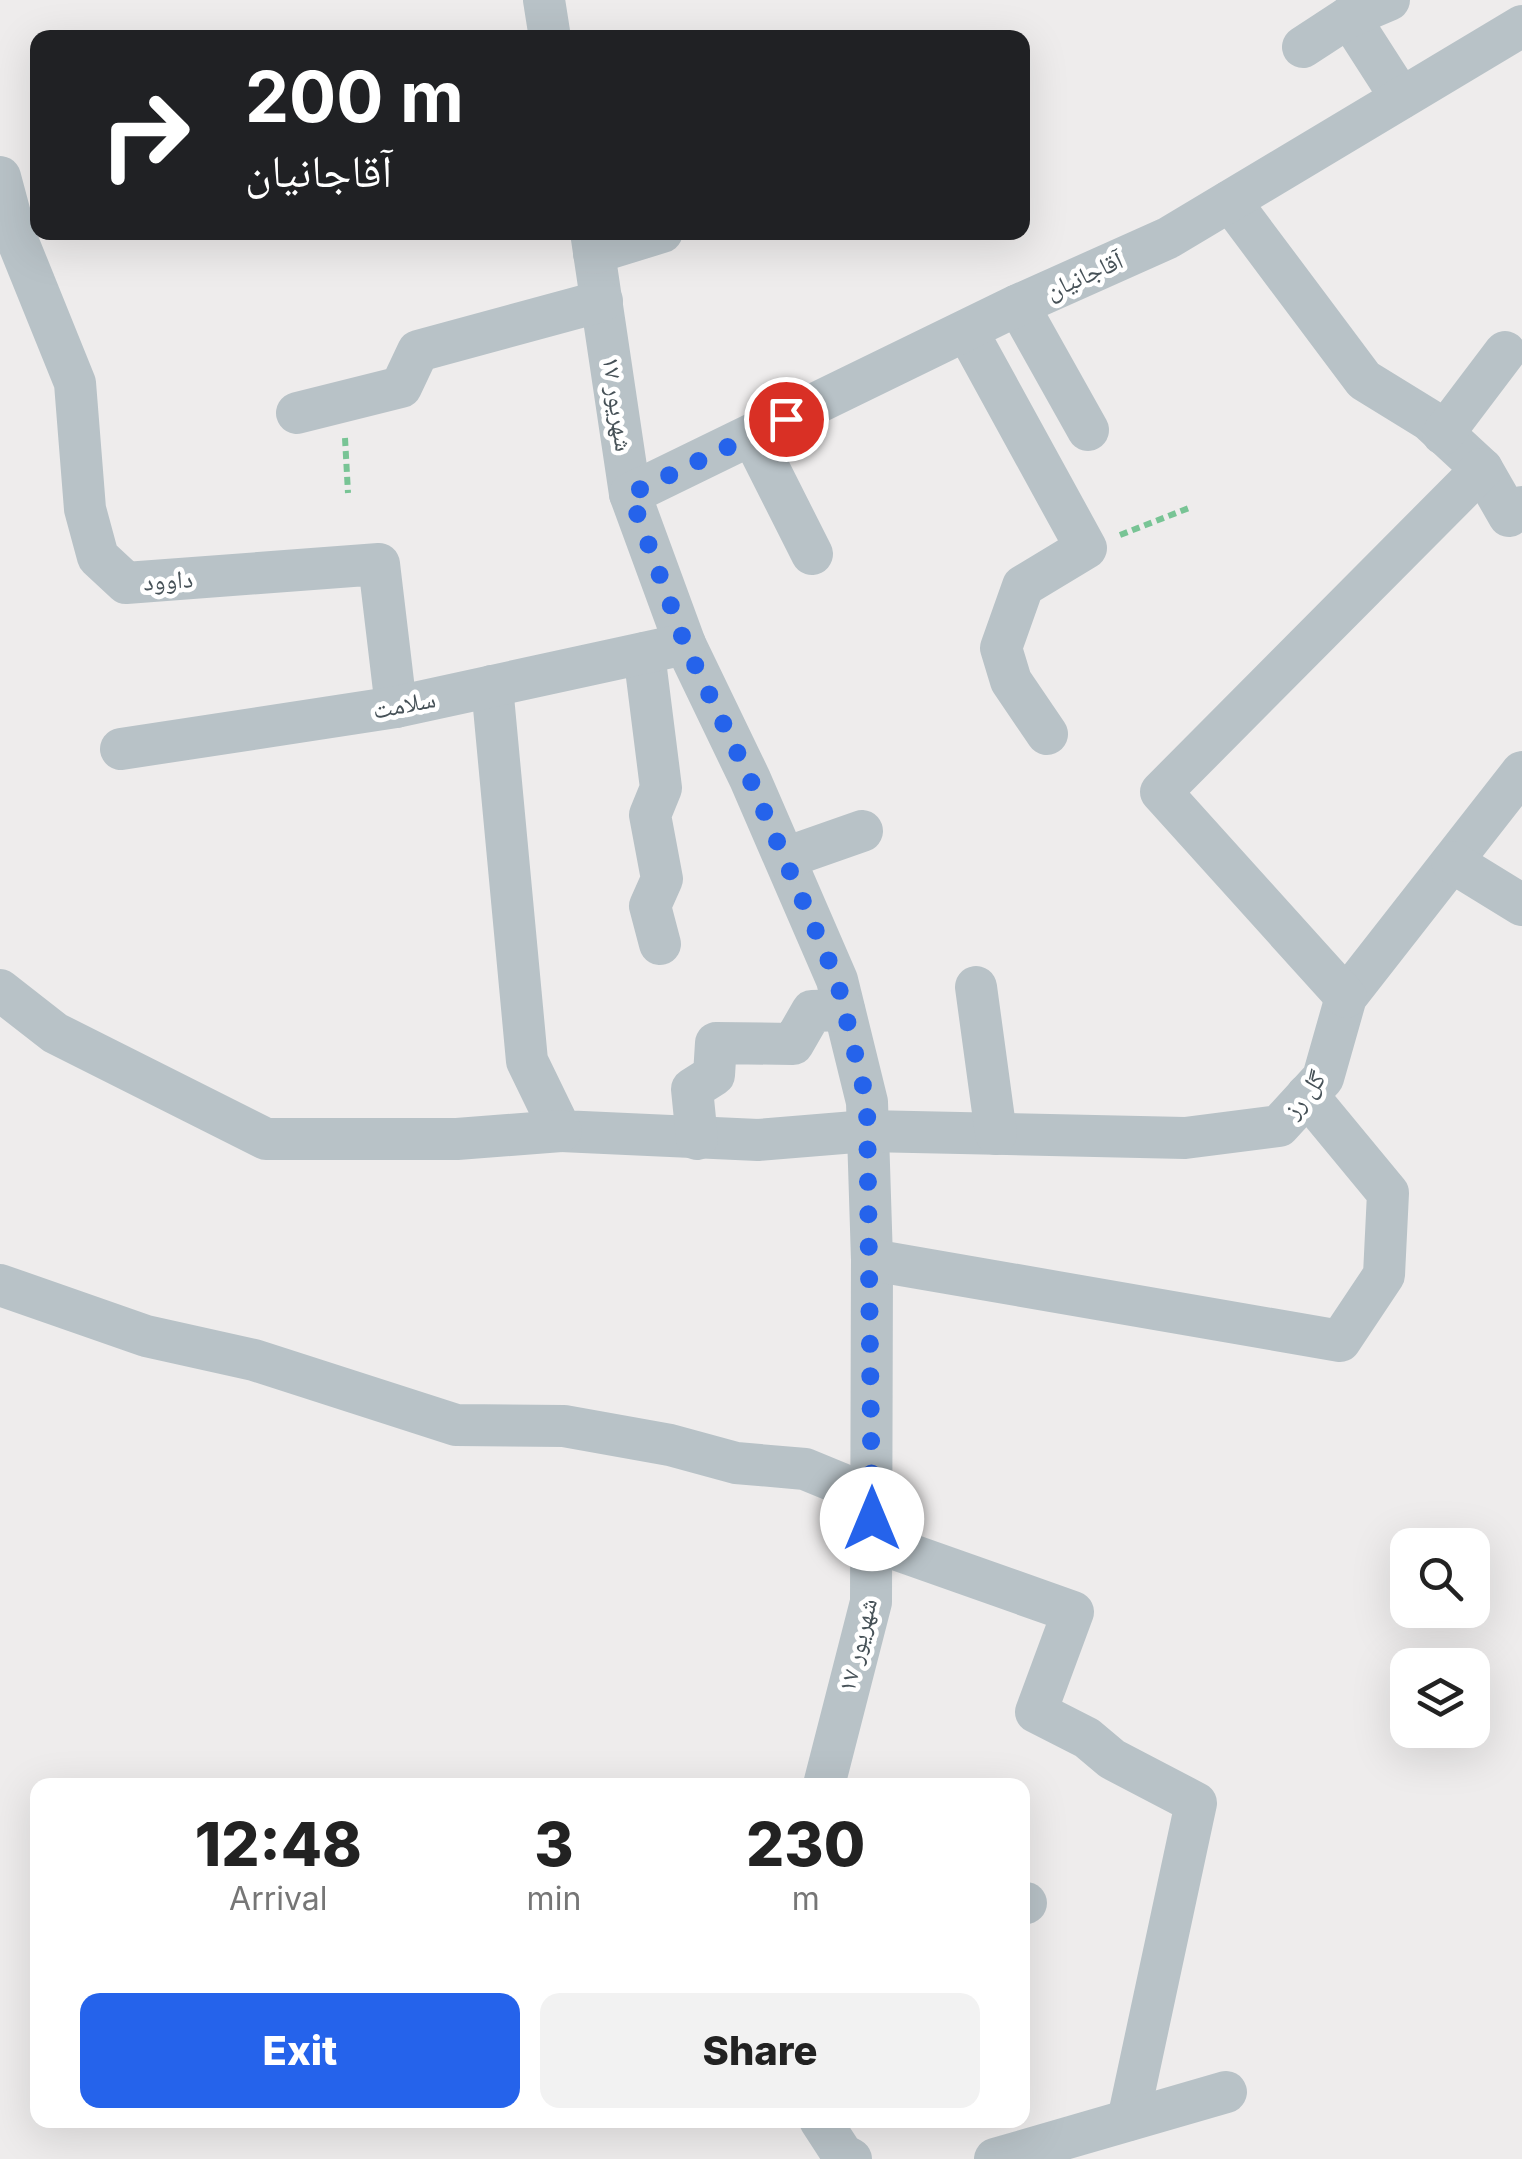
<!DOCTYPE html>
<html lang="en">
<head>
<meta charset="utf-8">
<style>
	:root { --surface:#fff; --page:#f2f2f2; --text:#222; --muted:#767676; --accent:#2563eb }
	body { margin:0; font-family:Inter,"Noto Naskh Arabic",sans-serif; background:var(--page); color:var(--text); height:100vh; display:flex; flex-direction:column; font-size:38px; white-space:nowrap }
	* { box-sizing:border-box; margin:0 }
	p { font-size:32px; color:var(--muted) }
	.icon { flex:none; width:55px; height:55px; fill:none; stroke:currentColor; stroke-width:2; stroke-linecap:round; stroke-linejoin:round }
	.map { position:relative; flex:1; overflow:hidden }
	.drawer { position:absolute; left:30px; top:1778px; width:1000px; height:350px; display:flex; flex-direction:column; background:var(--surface); border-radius:20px; box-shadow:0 10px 40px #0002 }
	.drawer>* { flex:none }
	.guide { position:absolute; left:30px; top:30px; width:1000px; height:210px; border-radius:20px; box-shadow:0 10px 40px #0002; background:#202124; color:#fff; overflow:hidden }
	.buttons { position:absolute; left:1390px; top:1528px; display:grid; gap:20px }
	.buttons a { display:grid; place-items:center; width:100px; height:100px; border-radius:20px; background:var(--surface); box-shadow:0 10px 40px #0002; font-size:50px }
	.pin { position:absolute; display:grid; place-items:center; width:85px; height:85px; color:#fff; margin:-42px; border:5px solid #fff; border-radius:50%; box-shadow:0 2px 10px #0007 }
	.me { position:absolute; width:110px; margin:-55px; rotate:0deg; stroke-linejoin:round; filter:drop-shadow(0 0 8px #0008) }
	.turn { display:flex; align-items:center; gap:35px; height:210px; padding:0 50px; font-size:45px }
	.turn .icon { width:130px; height:130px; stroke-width:2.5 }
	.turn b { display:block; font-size:70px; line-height:85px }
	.eta { display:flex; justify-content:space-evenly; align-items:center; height:170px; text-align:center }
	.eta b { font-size:60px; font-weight:800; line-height:70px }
	.primary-button { display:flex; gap:20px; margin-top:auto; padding:20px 50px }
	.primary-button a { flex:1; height:115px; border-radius:20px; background:var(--accent); color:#fff; font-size:40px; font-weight:800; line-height:115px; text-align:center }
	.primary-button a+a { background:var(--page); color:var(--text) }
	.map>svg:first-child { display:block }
</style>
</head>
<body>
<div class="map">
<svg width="1522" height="2159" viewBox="0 0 1522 2159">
	<rect width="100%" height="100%" fill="#eeecec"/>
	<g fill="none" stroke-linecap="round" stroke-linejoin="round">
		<g stroke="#78c495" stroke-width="6" stroke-dasharray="8 5" stroke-linecap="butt">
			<polyline points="345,438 348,493"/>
			<polyline points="1120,535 1189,508"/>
		</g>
		<g stroke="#b8c2c7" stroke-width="42">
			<polyline points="544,0 550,38"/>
			<polyline points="1349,17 1401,98"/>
			<polyline points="1303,47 1349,17 1389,0"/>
			<polyline points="0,177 16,237 75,383 85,509 98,557 126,583 379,564 396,707"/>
			<polyline points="1230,201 1364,380 1429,420 1482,469 1509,516 1522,507"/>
			<polyline points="591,232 630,494 685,644 750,779 837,980 867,1102 872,1260 871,1602 824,1785"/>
			<polyline points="594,253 662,232"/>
			<polyline points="1018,305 1088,430"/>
			<polyline points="967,331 1086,548 1023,586 1001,648 1011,681 1047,734"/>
			<polyline points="297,413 401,387 418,351 602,301"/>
			<polyline points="1443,434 1505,352"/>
			<polyline points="752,435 812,554"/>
			<polyline points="630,494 1018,305 1168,238 1522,26"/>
			<polyline points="644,653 661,788 650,815 662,879 650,906 660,944"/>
			<polyline points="492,686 527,1061 561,1131 758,1140 867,1131 1185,1138 1279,1126 1323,1078 1346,997 1522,772"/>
			<polyline points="121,749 396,707 685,644"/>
			<polyline points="785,858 862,831"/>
			<polyline points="1452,862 1522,905"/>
			<polyline points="976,987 996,1134"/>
			<polyline points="0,990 55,1033 266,1139 457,1139 561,1131"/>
			<polyline points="1346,997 1161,792 1482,469"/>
			<polyline points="697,1139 692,1089 714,1075 716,1043 793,1044 812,1011 844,1010"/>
			<polyline points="872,1260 1340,1341 1384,1275 1388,1193 1307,1095"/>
			<polyline points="0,1285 146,1336 254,1360 456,1425 564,1426 670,1445 736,1463 805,1469 873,1497"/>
			<polyline points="872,1541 1073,1612 1036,1712 1087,1738 1112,1759 1196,1803 1128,2120"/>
			<polyline points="1022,1903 1026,1903"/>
			<polyline points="820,2120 842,2154 851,2159"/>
			<polyline points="995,2159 1226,2092"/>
		</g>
	</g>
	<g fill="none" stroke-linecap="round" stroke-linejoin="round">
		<polyline stroke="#2563eb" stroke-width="18" stroke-dasharray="0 32.4" points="786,419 630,494 685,644 750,779 837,980 867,1102 872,1519"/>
	</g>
	<g text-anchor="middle" stroke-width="9" stroke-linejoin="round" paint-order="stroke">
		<g font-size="25" fill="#465157" stroke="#fff">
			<text transform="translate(1084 275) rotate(-24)" y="9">آقاجانیان</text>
			<text transform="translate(618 404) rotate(82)" y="9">۱۷ شهریور</text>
			<text transform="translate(168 580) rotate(-4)" y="9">داوود</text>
			<text transform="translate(404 704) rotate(-11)" y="9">سلامت</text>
			<text transform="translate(1304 1094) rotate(-52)" y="9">گل رز</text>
			<text transform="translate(857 1645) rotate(-76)" y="9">۱۷ شهریور</text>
		</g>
	</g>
</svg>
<div class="buttons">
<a><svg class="icon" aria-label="search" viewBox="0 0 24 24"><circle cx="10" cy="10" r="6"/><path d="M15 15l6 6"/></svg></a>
<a><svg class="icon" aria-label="layers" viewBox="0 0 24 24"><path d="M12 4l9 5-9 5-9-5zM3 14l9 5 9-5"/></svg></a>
</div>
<div class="pin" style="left:786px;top:419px;background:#d93025"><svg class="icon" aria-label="arrive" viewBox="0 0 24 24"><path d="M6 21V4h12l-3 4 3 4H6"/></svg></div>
<svg class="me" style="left:872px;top:1519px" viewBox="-20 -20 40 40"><circle r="19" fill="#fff"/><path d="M0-13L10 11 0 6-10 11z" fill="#2563eb"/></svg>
<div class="guide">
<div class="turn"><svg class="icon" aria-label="right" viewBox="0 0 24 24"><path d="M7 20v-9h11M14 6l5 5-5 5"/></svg><div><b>200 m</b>آقاجانیان</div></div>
</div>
<section class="drawer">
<div class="eta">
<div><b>12:48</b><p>Arrival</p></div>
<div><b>3</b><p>min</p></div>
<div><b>230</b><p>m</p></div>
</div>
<div class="primary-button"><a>Exit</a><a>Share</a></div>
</section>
</div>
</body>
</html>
